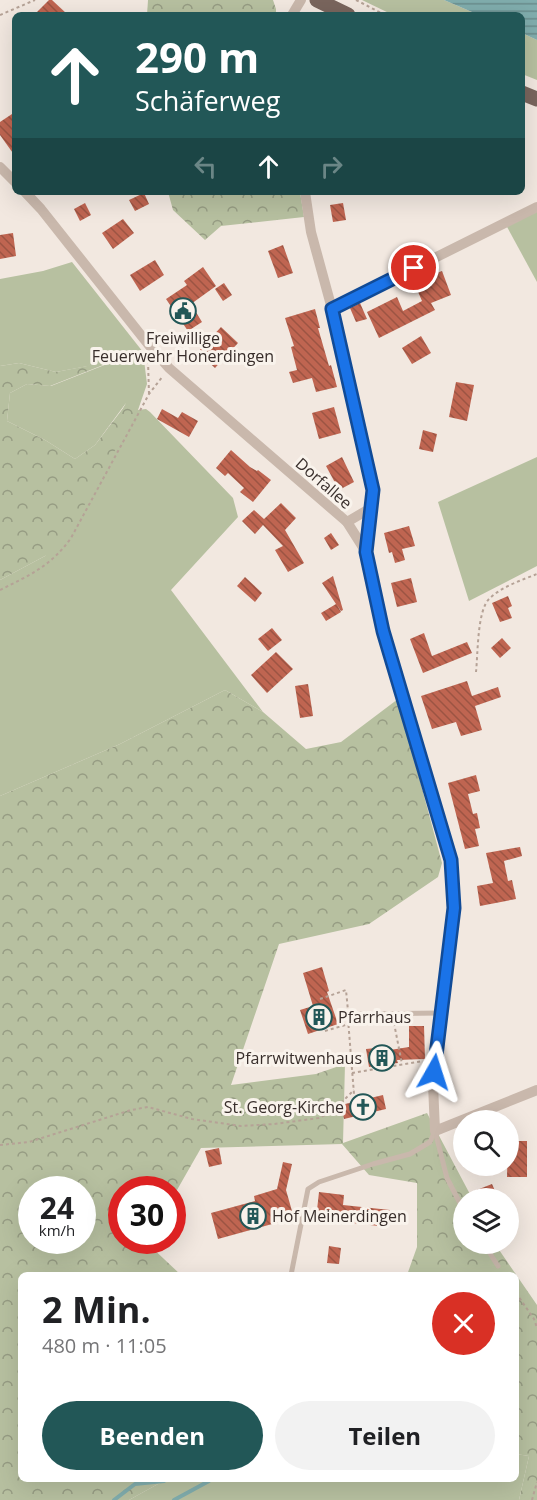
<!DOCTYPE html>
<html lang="de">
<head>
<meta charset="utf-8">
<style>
	:root { --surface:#fff; --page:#f2f2f2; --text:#202124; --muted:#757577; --accent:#225757 }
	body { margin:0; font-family:"Open Sans",sans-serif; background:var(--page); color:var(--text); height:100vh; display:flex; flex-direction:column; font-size:22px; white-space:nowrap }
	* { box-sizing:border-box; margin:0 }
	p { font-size:20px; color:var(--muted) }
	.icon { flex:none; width:33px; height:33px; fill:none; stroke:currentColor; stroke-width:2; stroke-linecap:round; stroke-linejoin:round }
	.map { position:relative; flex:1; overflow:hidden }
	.sheet { position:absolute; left:18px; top:1272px; width:501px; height:210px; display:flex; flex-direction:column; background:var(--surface); border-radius:9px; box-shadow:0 6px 24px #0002 }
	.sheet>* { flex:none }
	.banner { position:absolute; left:12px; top:12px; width:513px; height:183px; border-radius:9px; box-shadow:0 6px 24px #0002; background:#225757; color:#fff; overflow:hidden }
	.buttons { position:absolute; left:453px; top:1110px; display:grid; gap:12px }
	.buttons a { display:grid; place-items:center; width:66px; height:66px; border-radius:50%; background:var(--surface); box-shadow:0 6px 24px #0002; font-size:30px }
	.speed { position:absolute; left:18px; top:1176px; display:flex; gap:12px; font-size:30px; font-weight:700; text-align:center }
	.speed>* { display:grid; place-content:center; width:78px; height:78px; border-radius:50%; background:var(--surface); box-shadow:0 6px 24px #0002; line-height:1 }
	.speed small { font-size:15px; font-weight:400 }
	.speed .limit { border:9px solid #d22; background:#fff; color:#111 }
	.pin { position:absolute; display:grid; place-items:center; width:51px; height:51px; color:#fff; margin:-26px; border:3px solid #fff; border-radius:50%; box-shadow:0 2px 6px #0007 }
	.me { position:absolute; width:66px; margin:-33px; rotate:6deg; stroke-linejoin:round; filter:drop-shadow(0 0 4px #0008) }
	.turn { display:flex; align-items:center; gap:21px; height:126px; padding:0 24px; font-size:27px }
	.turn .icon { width:78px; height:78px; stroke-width:2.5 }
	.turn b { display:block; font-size:42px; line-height:51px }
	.lanes { display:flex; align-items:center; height:57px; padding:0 24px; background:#0003; justify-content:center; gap:30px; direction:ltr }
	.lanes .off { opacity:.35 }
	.round { display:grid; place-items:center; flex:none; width:63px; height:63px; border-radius:32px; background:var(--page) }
	.head { display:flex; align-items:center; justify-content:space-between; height:102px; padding:0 24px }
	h1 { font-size:36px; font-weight:700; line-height:45px }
	.cta { display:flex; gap:12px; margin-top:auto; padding:12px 24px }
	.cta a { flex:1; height:69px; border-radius:36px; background:var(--accent); color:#fff; font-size:24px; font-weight:700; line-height:69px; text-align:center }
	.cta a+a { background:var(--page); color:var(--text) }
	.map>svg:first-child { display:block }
</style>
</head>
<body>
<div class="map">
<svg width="537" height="1500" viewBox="0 0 537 1500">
	<defs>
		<pattern id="forest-crowns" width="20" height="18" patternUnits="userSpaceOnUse" patternTransform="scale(1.5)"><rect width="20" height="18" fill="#b7c0a0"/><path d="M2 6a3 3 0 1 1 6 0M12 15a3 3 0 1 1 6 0" fill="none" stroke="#969c83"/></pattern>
		<pattern id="water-rules" width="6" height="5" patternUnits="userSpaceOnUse" patternTransform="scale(1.5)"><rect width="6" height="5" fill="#80adad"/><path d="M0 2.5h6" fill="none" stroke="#6a8d8d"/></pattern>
		<pattern id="building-back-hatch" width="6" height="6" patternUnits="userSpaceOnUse" patternTransform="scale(1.5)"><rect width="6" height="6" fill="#bf6551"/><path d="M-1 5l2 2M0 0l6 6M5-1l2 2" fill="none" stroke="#9c5443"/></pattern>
	</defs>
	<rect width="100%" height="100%" fill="#f2e8e0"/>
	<g fill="#b7c0a0">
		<polygon points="362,0 444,0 479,15 393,15"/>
		<polygon points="522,33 537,40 537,80 522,74"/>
		<polygon points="537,211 537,282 506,225"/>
		<polygon points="72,262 143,352 147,384 138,410 146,409 150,412 233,498 238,517 171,590 263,712 225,690 120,744 0,796 0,580 45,556 126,403 95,445 75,459 45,440 7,421 10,393 27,384 51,386 125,357 103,355 88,366 56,372 19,363 0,366 0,279 43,271"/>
		<polygon points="537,457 537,566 469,601 438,502"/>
		<polygon points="516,1454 529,1456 519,1500 129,1500 167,1479 195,1481 212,1479 516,1479"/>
	</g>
	<g fill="url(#forest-crowns)" fill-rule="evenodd">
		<polygon points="148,0 273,0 276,9 276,15 147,15"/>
		<polygon points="168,192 300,192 304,217 221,226 205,240 173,210"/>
		<polygon points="103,355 126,356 50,386 27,384 10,393 7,421 45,440 75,459 95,445 127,403 137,411 70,531 45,556 0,580 0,366 19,363 56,372 87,366"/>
		<path d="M225,690L263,712L306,749L341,742L398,699L442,863L438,877L369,924L279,944L231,1085L316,1074L345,1064L343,1143L427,1113L472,1198H464V1244H495L537,1305V1500H519L529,1456L516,1454V1275H407L417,1247V1183L369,1175L342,1144L201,1148L173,1197L172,1190H122V1240L148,1241L147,1243L181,1275H21V1479H167L129,1500H0V796L120,744ZM32,1190H82V1240H32Z"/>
	</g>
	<polygon fill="url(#water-rules)" points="444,0 537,0 537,40 522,33 522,15 479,15"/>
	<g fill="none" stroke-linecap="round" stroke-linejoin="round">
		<g stroke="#80adad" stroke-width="4">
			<polyline points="114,1500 135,1484 164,1481"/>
			<polyline points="174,1500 209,1481"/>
		</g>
	</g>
	<g fill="url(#building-back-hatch)">
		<polygon points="49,0 52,0 68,15 34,15"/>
		<polygon points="12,114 15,119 15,156 0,135 0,122"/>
		<polygon points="144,193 149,204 135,211 129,200"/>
		<polygon points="85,203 91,215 80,221 74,209"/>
		<polygon points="343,203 346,220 333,222 330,205"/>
		<polygon points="123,219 134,233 113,249 102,233"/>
		<polygon points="13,233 16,256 0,259 0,235"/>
		<polygon points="283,245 293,273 278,278 268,251"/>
		<polygon points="155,260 164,275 140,291 130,275"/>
		<polygon points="203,267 216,286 191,304 202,322 188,331 166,299 187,285 184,281"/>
		<polygon points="442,271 451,295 431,303 435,310 379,338 367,312 397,297 403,311 422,301 412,278 421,273 423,278"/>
		<polygon points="224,283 232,295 223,301 215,289"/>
		<polygon points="360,303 367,319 356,322 350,308"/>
		<polygon points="315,309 320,328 318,328 329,366 331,365 337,387 316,392 312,378 293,383 289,372 297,370 291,347 294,346 285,318"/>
		<polygon points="221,327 238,343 215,368 198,352"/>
		<polygon points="421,336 431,353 412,364 402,348"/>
		<polygon points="456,382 474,385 467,421 449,417"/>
		<polygon points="334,407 341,433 319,439 312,413"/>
		<polygon points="162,409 178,418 182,412 198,421 189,437 157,419"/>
		<polygon points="423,430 437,434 433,452 419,449"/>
		<polygon points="231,450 250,467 257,471 258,470 271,480 253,502 240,492 244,488 228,473 225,476 216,468"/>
		<polygon points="342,457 354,482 339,490 326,466"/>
		<polygon points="281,503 296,518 285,530 304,563 288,572 275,550 283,546 263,525 255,534 242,521 254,510 264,519"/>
		<polygon points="409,526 415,546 402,549 405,560 395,563 392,552 389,553 384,533"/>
		<polygon points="331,533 339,545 331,550 324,538"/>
		<polygon points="333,576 343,610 341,611 337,605 341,612 326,621 321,613 336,604 322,583"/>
		<polygon points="245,577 262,593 255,602 237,586"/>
		<polygon points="411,578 417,602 397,607 391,583"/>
		<polygon points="508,596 512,606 508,608 512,618 500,622 492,603"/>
		<polygon points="272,628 282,640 268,651 258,639"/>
		<polygon points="424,633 432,656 467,642 472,653 423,673 410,639"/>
		<polygon points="502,638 511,648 500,658 491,648"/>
		<polygon points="276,652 293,669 267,693 251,675"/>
		<polygon points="467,681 472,696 498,687 501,697 475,706 482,730 461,736 456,722 432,729 421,696"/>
		<polygon points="308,684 313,716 300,718 295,686"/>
		<polygon points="476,775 480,791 468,794 473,814 477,813 480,828 475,829 479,846 465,849 448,783"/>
		<polygon points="520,847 522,856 504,861 508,881 512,880 516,899 480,906 477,886 493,883 486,853"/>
		<polygon points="322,967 329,991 327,992 338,1024 308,1034 300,1010 313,1006 303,973"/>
		<polygon points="409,1026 424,1026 425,1059 397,1060 398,1063 369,1067 366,1049 376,1048 377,1052 409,1047"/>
		<polygon points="383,1095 386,1109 344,1119 341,1105"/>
		<polygon points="508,1141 527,1141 527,1177 507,1177"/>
		<polygon points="219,1148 222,1164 209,1167 205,1151"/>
		<polygon points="283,1162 292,1164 286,1190 294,1218 218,1239 211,1213 255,1201 254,1196 277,1189"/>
		<polygon points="492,1184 498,1198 477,1198 474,1191"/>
		<polygon points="319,1192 344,1195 343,1205 390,1210 388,1227 316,1219"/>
		<polygon points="329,1246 341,1248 339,1264 327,1263"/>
	</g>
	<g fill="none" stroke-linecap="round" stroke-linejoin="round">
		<g stroke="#b5a296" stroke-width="2" stroke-dasharray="3 3" stroke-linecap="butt">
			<polyline points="356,0 385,15"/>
			<polyline points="0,15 35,0"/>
			<polyline points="148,361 149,394"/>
			<path d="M0,590C30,575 51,566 71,538L149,394L163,376"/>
			<path d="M476,672C478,654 477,609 490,598C503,586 522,580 537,574"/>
			<polyline points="320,999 346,990 348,1011"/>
			<polyline points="348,1019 354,1094"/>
			<polyline points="394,1023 402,1064"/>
			<polyline points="325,1031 349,1024"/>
			<polyline points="352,1073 423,1061"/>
			<polyline points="0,1145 29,1142 131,1110 148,1107 192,1119 241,1126 274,1124 319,1118 333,1111 354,1090"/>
			<polyline points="516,1293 534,1319 537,1328"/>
			<polyline points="532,1500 537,1482"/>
		</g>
		<g stroke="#c9b8ac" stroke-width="5">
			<polyline points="355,1014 441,1013"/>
			<polyline points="435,1131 447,1178 464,1211"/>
			<polyline points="484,1244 498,1266"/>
			<polyline points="291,1275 308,1189 319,1182 373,1164 410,1154 430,1142 435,1131"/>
		</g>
		<g stroke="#c9b8ac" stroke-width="10">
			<polyline points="292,15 301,0"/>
			<polyline points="0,167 15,182"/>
			<polyline points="25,192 41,209 148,344 169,368 347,522 366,552 383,631 451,859 454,908 435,1059 433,1084 435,1131 537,1090"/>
			<polyline points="305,192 311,232 332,309 373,490 366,552"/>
			<polyline points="332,309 537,207"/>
			<polyline points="347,522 371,508"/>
		</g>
		<g stroke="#79655d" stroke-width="15">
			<polyline points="317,0 348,15"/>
			<polyline points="522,93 537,99"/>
		</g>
	</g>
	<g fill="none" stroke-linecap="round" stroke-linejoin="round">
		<g stroke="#114b97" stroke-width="15">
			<polyline id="route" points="414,268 332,309 373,490 366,552 383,631 451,860 454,908 434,1072"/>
		</g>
		<use href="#route" stroke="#1a73e8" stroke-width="10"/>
	</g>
	<defs>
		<g id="civic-ring" transform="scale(1.35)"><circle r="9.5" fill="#f9f3ec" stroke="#225757" stroke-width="1.5"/><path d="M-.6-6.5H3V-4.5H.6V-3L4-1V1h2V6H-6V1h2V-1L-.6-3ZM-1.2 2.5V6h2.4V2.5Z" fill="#225757"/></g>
		<g id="building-ring" transform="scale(1.35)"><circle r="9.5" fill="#f9f3ec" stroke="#225757" stroke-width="1.5"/><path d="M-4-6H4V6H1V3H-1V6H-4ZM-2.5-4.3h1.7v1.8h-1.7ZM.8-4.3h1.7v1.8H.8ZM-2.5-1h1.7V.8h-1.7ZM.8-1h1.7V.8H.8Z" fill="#225757"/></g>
		<g id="church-ring" transform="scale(1.35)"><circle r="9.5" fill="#f9f3ec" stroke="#225757" stroke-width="1.5"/><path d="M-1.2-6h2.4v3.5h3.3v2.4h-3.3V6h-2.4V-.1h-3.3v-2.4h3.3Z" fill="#225757"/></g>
	</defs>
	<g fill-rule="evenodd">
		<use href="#civic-ring" x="183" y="311"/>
		<use href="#building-ring" x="319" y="1017"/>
		<use href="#building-ring" x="382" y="1058"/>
		<use href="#church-ring" x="363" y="1107"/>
		<use href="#building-ring" x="253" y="1216"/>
	</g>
	<g text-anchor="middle" stroke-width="6" stroke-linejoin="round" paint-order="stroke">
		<g font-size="16" fill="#382e2b" stroke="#f9f3ec" text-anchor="start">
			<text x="183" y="344" text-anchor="middle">Freiwillige<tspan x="183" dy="18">Feuerwehr Honerdingen</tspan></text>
			<text x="338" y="1023">Pfarrhaus</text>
			<text x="362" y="1064" text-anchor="end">Pfarrwitwenhaus</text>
			<text x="344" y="1113" text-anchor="end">St. Georg-Kirche</text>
			<text x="272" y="1222">Hof Meinerdingen</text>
		</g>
		<g font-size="16" fill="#382e2b" stroke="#f9f3ec">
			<text transform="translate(324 483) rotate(41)" y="6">Dorfallee</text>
		</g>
	</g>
</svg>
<div class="buttons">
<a><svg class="icon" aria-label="search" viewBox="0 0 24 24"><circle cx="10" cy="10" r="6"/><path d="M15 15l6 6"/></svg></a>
<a><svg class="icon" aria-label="layers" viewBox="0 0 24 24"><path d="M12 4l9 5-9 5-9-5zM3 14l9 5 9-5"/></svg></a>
</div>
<div class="speed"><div>24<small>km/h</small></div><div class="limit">30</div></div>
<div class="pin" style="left:414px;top:268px;background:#d93025"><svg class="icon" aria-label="arrive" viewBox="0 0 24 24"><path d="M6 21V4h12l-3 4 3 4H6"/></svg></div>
<svg class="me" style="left:434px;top:1072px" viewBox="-20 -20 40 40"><path d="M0-17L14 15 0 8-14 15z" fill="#1a73e8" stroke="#fff" stroke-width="4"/></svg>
<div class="banner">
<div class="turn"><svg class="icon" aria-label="ahead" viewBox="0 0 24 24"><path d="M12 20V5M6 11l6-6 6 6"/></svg><div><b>290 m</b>Schäferweg</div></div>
<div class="lanes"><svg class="icon off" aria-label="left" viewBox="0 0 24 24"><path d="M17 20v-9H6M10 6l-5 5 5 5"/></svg><svg class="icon" aria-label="ahead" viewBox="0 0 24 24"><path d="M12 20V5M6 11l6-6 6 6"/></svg><svg class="icon off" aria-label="right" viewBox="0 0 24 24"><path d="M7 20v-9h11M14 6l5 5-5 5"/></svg></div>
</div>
<section class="sheet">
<div class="head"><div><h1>2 Min.</h1><p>480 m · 11:05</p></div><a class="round" style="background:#d93025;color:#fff"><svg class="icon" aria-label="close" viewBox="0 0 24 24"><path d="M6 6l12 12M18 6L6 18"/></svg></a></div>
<div class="cta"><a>Beenden</a><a>Teilen</a></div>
</section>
</div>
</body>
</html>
